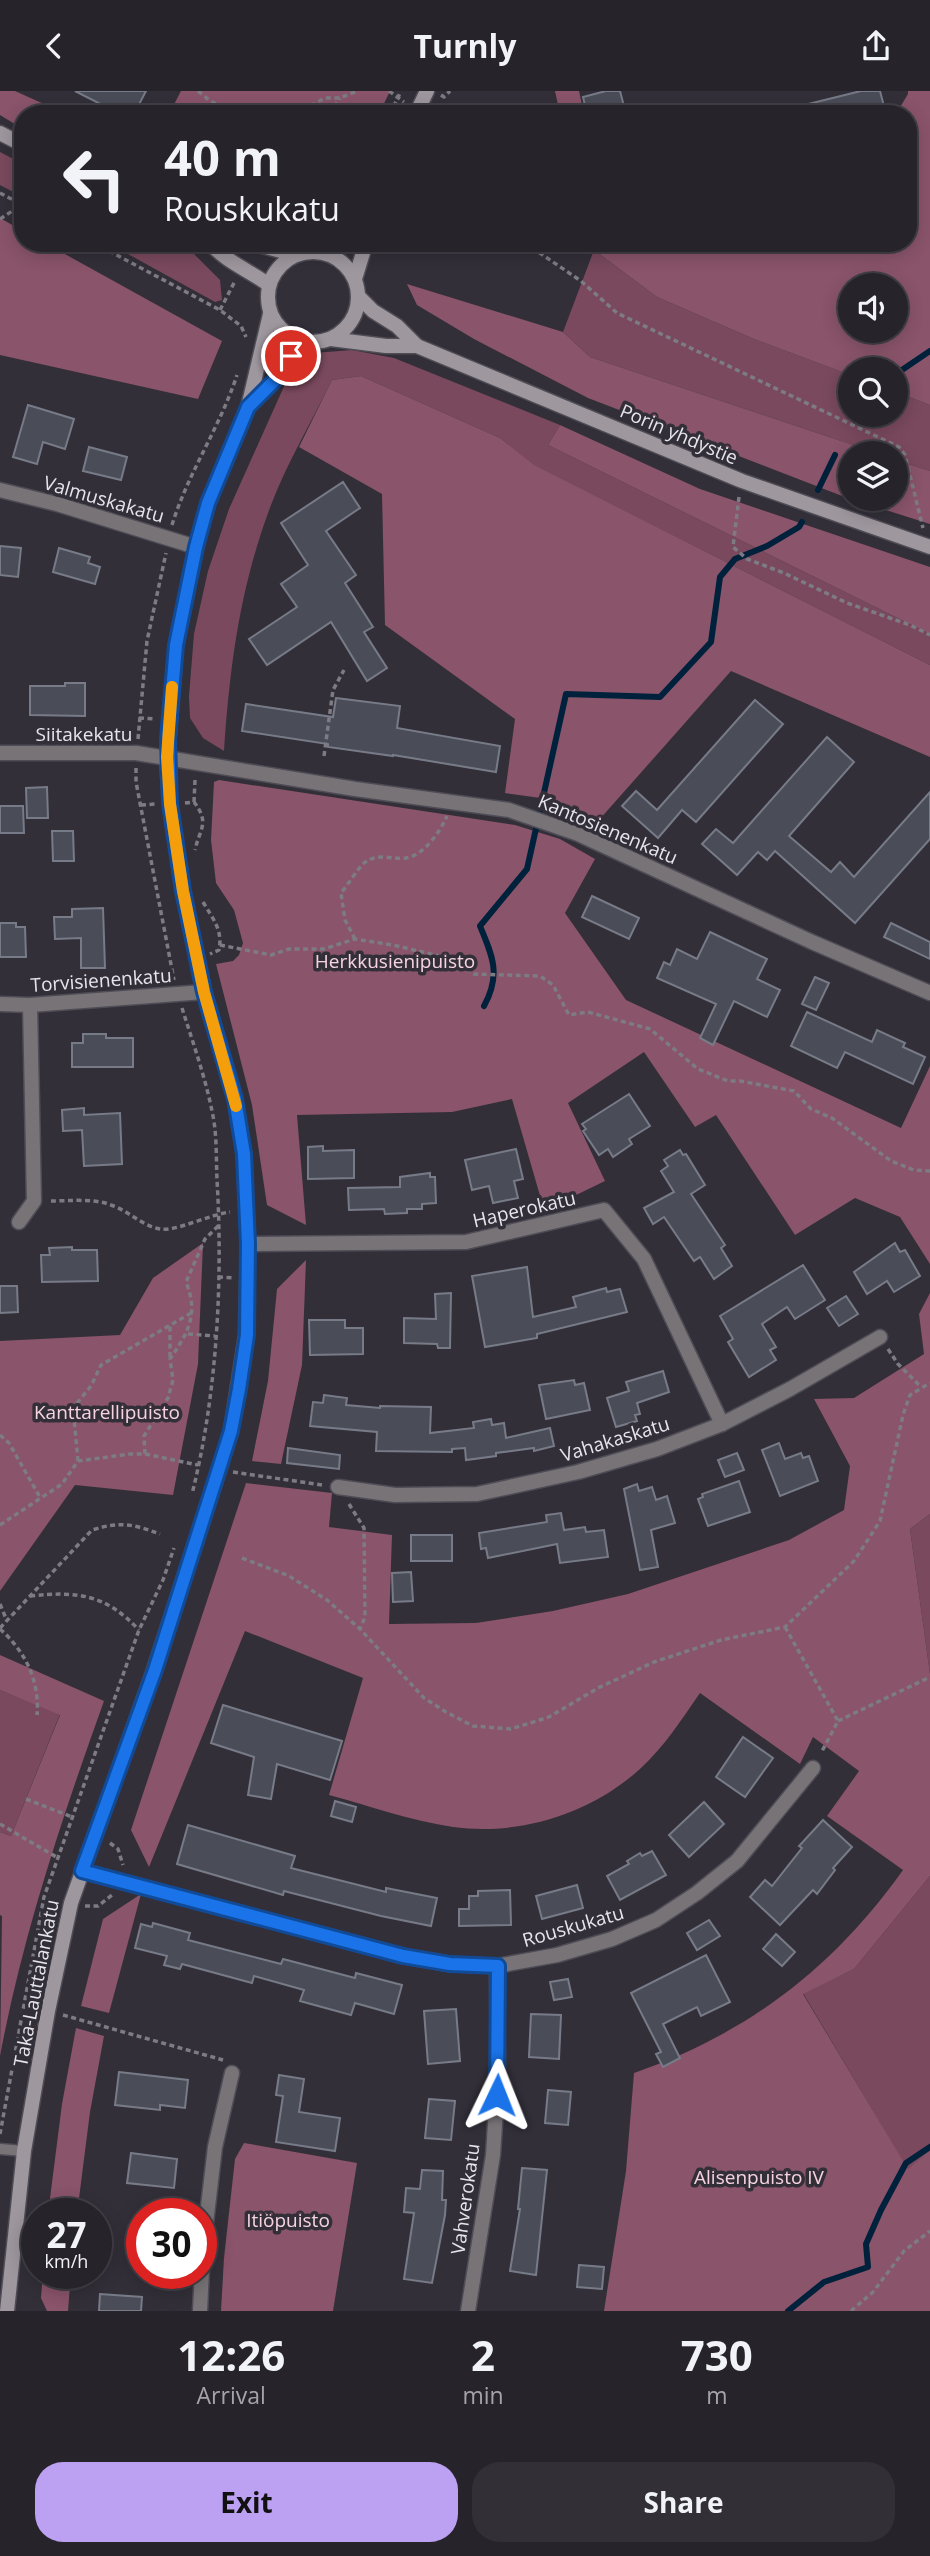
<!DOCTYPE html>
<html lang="en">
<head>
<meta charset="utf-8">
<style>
	:root { --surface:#26232b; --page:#322f37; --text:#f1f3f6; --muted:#a4a4a9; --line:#424047; --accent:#bca0f2 }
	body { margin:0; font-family:"Open Sans",sans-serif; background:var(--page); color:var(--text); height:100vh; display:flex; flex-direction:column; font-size:26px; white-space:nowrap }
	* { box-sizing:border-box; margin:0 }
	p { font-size:23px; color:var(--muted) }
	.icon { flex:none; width:38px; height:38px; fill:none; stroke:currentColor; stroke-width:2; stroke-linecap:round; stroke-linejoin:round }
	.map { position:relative; height:2220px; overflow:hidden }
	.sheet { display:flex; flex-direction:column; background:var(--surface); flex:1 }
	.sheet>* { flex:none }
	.hud { position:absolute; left:14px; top:14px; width:903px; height:147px; border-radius:28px; box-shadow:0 4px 18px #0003,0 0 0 2px var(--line); background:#26232b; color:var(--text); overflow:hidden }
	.buttons { position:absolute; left:838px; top:182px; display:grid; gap:14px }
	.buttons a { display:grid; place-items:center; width:70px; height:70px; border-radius:50%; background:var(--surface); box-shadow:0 4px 18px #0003,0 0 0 2px var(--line); font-size:35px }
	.speed { position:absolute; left:21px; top:2107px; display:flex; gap:14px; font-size:35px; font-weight:700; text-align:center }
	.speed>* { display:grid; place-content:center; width:91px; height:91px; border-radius:50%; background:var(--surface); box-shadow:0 4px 18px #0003,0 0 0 2px var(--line); line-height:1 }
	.speed small { font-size:18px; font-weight:400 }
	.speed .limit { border:10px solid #d22; background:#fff; color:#111 }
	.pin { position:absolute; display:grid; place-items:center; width:60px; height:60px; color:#fff; margin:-30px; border:4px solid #fff; border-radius:50%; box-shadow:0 2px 7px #0007 }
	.me { position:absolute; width:77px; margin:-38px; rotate:2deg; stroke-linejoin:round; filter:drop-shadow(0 0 5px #0008) }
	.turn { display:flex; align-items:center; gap:24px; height:147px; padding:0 35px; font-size:32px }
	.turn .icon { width:91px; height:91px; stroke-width:2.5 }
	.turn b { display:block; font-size:49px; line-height:60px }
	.eta { display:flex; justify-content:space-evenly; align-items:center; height:119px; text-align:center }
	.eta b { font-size:42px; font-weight:700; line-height:49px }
	.primary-button { display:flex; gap:14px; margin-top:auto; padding:14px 35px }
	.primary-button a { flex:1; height:80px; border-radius:28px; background:var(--accent); color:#111; font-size:28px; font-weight:700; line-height:80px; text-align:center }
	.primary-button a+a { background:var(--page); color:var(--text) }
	header { display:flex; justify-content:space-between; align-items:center; height:91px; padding:0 35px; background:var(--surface); font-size:32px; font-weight:700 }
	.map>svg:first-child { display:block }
</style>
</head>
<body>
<header><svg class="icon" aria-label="back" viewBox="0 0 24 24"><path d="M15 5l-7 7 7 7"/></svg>Turnly<svg class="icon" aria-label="share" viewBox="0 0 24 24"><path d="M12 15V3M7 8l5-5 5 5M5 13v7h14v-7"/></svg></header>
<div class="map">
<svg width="930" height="2220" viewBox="0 0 930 2220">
	<rect width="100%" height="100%" fill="#322f39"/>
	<g fill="#7a495d">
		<polygon points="0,61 23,73 23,106 0,94"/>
		<polygon points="108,152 176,152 191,160 220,189 222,209 215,211"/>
		<polygon points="594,159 657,206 754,248 850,284 850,324 896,324 896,301 930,314 930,380 896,369 896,362 877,362 590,266 563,241"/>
		<path d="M352,259L394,267L560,334L548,354L930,543V574L533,374L500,347L361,285L332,289C312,330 287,372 271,414C240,496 230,573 224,660L203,647L190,627L189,605L194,543L208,480L229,418L290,282L314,262Z"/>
		<polygon points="930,1423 930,1583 910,1438"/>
		<polygon points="0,1599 60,1623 11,1745 0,1741"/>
		<polygon points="930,1785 930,2059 908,2079 803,1902 854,1878"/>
	</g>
	<g fill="#8a546a" fill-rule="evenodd">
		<polygon points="0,0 15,0 66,23 23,23 23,38 0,24"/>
		<polygon points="181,0 390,0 379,23 169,23"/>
		<polygon points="555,0 579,0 584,23 560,23"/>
		<path d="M908,0H930V314L896,301V278H850V284L754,248L657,206L594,159L592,152H908V23H896L908,3ZM850,194H896V240H850Z"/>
		<polygon points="0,127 23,140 23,152 45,152 222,250 198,308 0,264"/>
		<polygon points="407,193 563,241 590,266 877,362 850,362 850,408 837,403 588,307 474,248 417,214"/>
		<polygon points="361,285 500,347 534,374 930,574 930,666 731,580 599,729 555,709 505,702 515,628 385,534 382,403 299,356 332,289"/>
		<polygon points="560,334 700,398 930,476 930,543 548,354"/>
		<polygon points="896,369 930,380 930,433 851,408 896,408"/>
		<polygon points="219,689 515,734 560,748 595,768 565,822 626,909 901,1037 930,975 930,1173 900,1126 855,1107 795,1144 716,1024 695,1036 644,961 568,1012 605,1090 570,1107 543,1115 512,1008 452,1021 297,1024 306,1134 267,1114 252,1014 216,873 233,870 239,864 243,852 234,819 216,792 211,749 214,691"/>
		<polygon points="203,1152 198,1273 173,1404 75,1394 0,1500 0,1250 120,1244 153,1187"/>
		<polygon points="306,1169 302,1274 281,1373 252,1370 268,1290 277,1198"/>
		<path d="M930,1202V1423L910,1438L930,1583V1785L854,1878L803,1903L908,2078L930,2059V2220H604L626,2080L634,1982C749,1942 833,1877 903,1779L827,1725L859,1680L813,1646L800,1673L700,1602C682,1628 664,1656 641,1677C591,1723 520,1745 453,1736C412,1730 370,1715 329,1704L363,1587L245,1540L149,1776L131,1739L246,1392L332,1402L329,1436L392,1444L389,1533L476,1532L553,1520L628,1503L789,1449L844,1419L850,1375L814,1308L854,1307L924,1263L919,1223Z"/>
		<path d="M0,1564L104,1610C62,1727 23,1843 0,1965L2,1825L0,1824V1741L11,1745L60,1624L0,1599Z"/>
		<polygon points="141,1803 109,1922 81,1915 103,1828"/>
		<polygon points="76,1937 104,1945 90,2021 77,2123 48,2123 62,2013"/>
		<polygon points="244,2052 357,2072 333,2220 221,2220 224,2167 235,2068"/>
		<polygon points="43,2182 71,2182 68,2220 47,2220 41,2207"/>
	</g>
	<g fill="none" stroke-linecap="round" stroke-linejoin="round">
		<g stroke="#00213b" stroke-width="6">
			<polyline points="896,283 930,260"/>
			<polyline points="818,399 835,364"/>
			<path d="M484,915C501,884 493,866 480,835L527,778L566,603L660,606L711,551L720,486L735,468L767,455L799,436L802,431"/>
			<polyline points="788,2220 824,2191 868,2176 866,2153 881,2119 906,2072 930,2056"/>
		</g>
	</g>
	<g fill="#4a4d58" stroke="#777b87" stroke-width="2">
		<polygon points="75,0 146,0 134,23 120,23"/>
		<polygon points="606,0 620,0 626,23 587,23 583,6"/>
		<polygon points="861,0 880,0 886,23 793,23 792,17"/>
		<polygon points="28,314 74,328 65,358 43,351 37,373 13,366"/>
		<polygon points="89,356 127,366 121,389 83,380"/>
		<polygon points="343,391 360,417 326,440 356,484 345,492 373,536 364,541 387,577 367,590 331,531 267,574 249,548 297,516 281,493 308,474 281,432"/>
		<polygon points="0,455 21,457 18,486 0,484"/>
		<polygon points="59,457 90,466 88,472 100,476 95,493 53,481"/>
		<polygon points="65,592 85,592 85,625 30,624 30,595 65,595"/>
		<polygon points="336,607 400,615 397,637 500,655 496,681 393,664 393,665 328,656 328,653 242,640 246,613 333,626"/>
		<polygon points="755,609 783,633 696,731 682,719 658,747 622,715 636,700 657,719"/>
		<polygon points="827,646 854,671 789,745 831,781 840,771 854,786 930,701 930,748 855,832 775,760 767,769 758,761 737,784 702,753 716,738 733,752"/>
		<polygon points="47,696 48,727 27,727 26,697"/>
		<polygon points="0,715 23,715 24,742 0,742"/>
		<polygon points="52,740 73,740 74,770 53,770"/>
		<polygon points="592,805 639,827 629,848 582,826"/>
		<polygon points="103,817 105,877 81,877 81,847 55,848 54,826 72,826 72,818"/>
		<polygon points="0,832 16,832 16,836 25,836 26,866 0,866"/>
		<polygon points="891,832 930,851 930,868 884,846"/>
		<polygon points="710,841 767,868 757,888 780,899 767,926 734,910 713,954 700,947 716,913 657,887 664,871 670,874 677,858 697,868"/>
		<polygon points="815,886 829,892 816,919 802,913"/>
		<polygon points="807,921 872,951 877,939 905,952 903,956 925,966 913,993 845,961 837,977 791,955"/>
		<polygon points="83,943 106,943 106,947 133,947 133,976 72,976 72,952 83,952"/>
		<polygon points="629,1003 650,1035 629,1048 632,1053 613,1066 608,1058 599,1064 583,1040 586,1038 582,1033"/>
		<polygon points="84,1017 84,1024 120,1022 122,1073 84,1075 82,1039 63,1040 62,1019"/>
		<polygon points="323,1055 323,1060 354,1059 354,1087 308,1088 308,1056"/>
		<polygon points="516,1058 523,1088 514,1090 518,1107 493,1112 489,1095 472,1099 465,1069"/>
		<polygon points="680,1059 683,1064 686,1063 705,1094 691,1103 725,1154 721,1157 732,1175 714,1188 700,1166 694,1170 664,1126 653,1133 644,1117 674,1101 661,1080 668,1075 664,1069"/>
		<polygon points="430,1082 430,1086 435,1086 436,1112 422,1113 422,1118 407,1118 407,1122 385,1123 384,1118 349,1119 348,1097 400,1096 400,1086"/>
		<polygon points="895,1152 900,1161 905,1159 920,1185 894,1201 887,1190 867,1203 854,1181"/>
		<polygon points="72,1156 72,1159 97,1159 98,1190 42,1191 41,1164 50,1164 49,1157"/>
		<polygon points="803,1174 825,1209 795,1228 787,1216 762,1233 776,1256 770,1259 776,1269 749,1286 728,1251 733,1248 720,1225"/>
		<polygon points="527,1176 533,1226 576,1216 573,1206 606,1197 607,1201 620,1198 627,1221 537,1243 537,1247 485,1256 472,1185"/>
		<polygon points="0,1195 17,1195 18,1221 0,1222"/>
		<polygon points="451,1202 450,1257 438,1257 437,1253 404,1252 404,1227 436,1228 435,1203"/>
		<polygon points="846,1205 858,1223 839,1235 827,1217"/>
		<polygon points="309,1229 345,1229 345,1237 363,1237 363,1263 310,1264"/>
		<polygon points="663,1280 669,1301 637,1312 640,1323 635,1324 637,1330 616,1336 607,1307 629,1300 626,1291"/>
		<polygon points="574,1289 575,1294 584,1292 590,1319 546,1328 539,1294"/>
		<polygon points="324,1304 347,1307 346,1314 380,1317 380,1315 431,1316 430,1342 474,1337 473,1331 491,1328 492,1334 504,1332 506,1347 550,1337 554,1355 534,1360 534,1357 496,1362 496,1365 466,1369 465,1357 452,1358 452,1361 376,1360 377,1341 310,1335 313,1311 323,1312"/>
		<polygon points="779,1352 785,1368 801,1362 803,1367 809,1365 818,1390 780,1405 762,1359"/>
		<polygon points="288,1357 340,1364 339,1378 287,1372"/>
		<polygon points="737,1362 744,1379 725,1386 718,1369"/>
		<polygon points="739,1390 750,1421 708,1435 698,1408 703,1406 702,1403"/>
		<polygon points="637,1393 639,1400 652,1396 656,1409 667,1405 675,1432 651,1439 658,1476 640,1479 624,1398"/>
		<polygon points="561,1422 564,1439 585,1436 586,1441 604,1439 608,1466 560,1472 557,1453 488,1467 486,1457 481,1458 479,1442 547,1431 546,1424"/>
		<rect x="411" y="1444" width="41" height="26"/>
		<polygon points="411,1481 413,1510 393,1511 392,1482"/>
		<polygon points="223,1614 342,1650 330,1689 277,1673 271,1708 248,1704 254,1666 211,1652"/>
		<polygon points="743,1646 773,1667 745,1706 716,1686"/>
		<polygon points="335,1710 356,1716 352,1731 331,1725"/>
		<polygon points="704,1711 724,1733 689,1766 669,1744"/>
		<polygon points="823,1729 852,1756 833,1777 835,1779 817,1803 813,1799 780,1834 750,1806 765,1789 772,1795 802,1757 799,1755"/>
		<polygon points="188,1734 295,1765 291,1777 386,1801 386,1797 437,1807 431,1835 381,1825 284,1800 283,1804 177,1773"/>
		<polygon points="652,1760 666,1784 620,1809 607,1785 629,1773 627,1770 640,1762 642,1765"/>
		<polygon points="577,1794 583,1817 542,1828 536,1805"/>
		<polygon points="510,1799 511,1834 459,1835 459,1818 469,1818 469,1805 478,1805 478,1800"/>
		<polygon points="709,1829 720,1845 697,1859 687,1842"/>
		<polygon points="153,1832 190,1842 188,1849 281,1873 283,1868 355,1887 356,1882 402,1894 394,1923 355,1912 351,1924 300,1910 304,1899 254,1885 252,1892 182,1873 180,1878 164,1874 167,1865 135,1857 141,1833 152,1836"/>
		<polygon points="776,1843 795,1861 782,1875 763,1858"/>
		<polygon points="706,1864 730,1911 701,1925 697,1916 663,1933 680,1967 663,1976 656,1963 661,1961 631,1902"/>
		<polygon points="568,1888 572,1906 554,1909 550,1891"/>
		<polygon points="456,1918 460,1970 428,1973 424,1920"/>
		<polygon points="531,1923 561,1924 559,1968 529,1966"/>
		<polygon points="119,1981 188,1989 185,2017 160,2014 160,2019 115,2014"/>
		<polygon points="279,1984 304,1988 299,2021 340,2027 335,2060 276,2051 283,2005 276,2004"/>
		<polygon points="548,1999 571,2001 568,2034 545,2032"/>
		<polygon points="429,2008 455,2010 451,2049 425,2047"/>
		<polygon points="131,2062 177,2068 174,2097 127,2092"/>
		<polygon points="522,2077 547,2079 536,2184 510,2180 520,2118 518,2118"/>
		<polygon points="422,2079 443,2080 442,2109 446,2109 445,2124 432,2192 404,2188 414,2122 404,2121 406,2097 420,2098"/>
		<polygon points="579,2174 604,2176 602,2198 577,2196"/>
		<polygon points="100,2203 142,2206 141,2220 99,2220"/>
	</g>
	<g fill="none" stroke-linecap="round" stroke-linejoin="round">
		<g stroke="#4f4c56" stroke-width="13">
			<polyline id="service" points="0,2058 24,2060"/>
		</g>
		<g stroke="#4f4c56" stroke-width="17">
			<g id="minor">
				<polyline points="0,399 57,413 196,456"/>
				<polyline points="0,662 136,662 355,698 509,719 578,743 812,851 930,902"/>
				<polyline points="0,913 30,914 204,901"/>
				<polyline points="19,1131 34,1110 30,914"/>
				<polyline points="248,1153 466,1151 604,1119 644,1168 722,1333"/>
				<polyline points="338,1396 395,1404 477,1403 578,1381 657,1358 722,1333 790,1298 880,1246"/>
				<polyline points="82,1780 403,1865 450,1873 497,1875 557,1864 612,1848 656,1829 697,1802 737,1770 813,1677"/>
				<polyline points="200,2220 203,2158 215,2056 232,1982"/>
				<polyline points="468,2220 493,2064 498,1986 497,1875"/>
			</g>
		</g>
		<g stroke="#4f4c56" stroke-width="17">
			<g id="secondary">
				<polyline points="416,23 427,0"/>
				<polyline points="0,42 23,54"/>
				<path d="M210,152C226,171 249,179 269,194"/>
				<polyline points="251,152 296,164"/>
				<circle cx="313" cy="206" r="45"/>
				<polyline points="355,188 366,152"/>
				<polyline points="358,205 373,220 397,235 417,255"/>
				<polyline points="331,248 386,255 417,255 742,390 930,456"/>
				<polyline points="248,316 275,289 291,265 304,251"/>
				<polyline points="7,2220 24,2060 48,1920 71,1812 154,1579 219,1379 231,1340 246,1244 248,1153 244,1063 235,1008 204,901 183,800 170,713 167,666 176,554 196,456 208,412 248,316 270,223"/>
			</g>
		</g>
		<g stroke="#7d7b83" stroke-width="3.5" stroke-dasharray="5 3.5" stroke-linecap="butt">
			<polyline points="198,0 210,10 234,21"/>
			<polyline points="389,0 404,11"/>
			<polyline points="441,4 444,6 450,0"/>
			<polyline points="235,22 306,17 325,7 340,7 357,0"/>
			<polyline points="330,23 340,7"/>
			<polyline points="390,23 401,0"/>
			<polyline points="0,102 21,113"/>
			<polyline points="0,128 23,113"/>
			<polyline points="94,152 220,219 241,235 246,246"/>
			<polyline points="525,152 581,190 617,222 899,356 905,364 923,437"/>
			<polyline points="220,219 235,190"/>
			<polyline points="739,406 733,456 747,468 784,482 847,512 910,534 930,544"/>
			<path d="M172,434C188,382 220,336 237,284"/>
			<polyline points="139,627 156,628"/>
			<polyline points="138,648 147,550 166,462"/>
			<polyline points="324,665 333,599 344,579"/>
			<polyline points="136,677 136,691 174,889"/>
			<polyline points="194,711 195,689"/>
			<path d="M185,712L194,711C210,732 200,737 195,759"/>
			<polyline points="141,714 156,713"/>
			<path d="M203,811C213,828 223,839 219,859L210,863"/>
			<path d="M355,848L345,829L341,802C347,795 359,776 364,772C378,761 393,769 406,767C424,764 440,741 447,725"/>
			<polyline points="220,854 271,864 289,858 324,858 355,848 393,854 452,868 474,883 540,885 553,894 569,924 588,921 650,938 698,978 728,990 740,990 794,1000 811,1018 832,1027 891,1070 914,1079 930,1080"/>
			<path d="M182,917C193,952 206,988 213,1025C217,1045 216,1068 217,1089C223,1190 217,1304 192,1403"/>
			<path d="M51,1110C70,1110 93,1107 111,1114C129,1120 142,1135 160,1138C175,1141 211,1123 230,1121"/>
			<polyline points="218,1186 234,1187"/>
			<polyline points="188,1243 215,1245"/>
			<polyline points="888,1258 898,1273 921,1296"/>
			<polyline points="170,1266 170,1235"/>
			<polyline points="0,1344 9,1352 41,1408"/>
			<path d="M145,1363L144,1345L168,1307L173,1289L170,1268C188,1242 199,1223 186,1191L205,1148L219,1134"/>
			<polyline points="78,1370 73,1317 91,1295 101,1274 191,1222"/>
			<polyline points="233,1381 322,1394"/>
			<polyline points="349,1413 364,1437 365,1526 360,1538"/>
			<polyline points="0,1434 62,1393 78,1370 130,1363 145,1363 198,1374"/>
			<polyline points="242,1467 289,1485 327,1509 360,1538 424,1607 446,1621 473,1635 511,1638 549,1626 598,1597 654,1571 721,1549 785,1536 854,1470 880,1430 903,1324 910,1304 930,1292"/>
			<path d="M30,1505C78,1500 105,1503 139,1539"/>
			<polyline points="0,1513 7,1530"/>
			<polyline points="785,1536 838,1630 821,1662"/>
			<path d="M0,1537L92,1439C121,1430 132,1433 160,1443"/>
			<path d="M0,1538C25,1560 40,1590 37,1624"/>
			<polyline points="838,1630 930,1586"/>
			<polyline points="26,1708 72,1726"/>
			<polyline points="0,1733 58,1767"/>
			<polyline points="110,1752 118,1758 123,1774"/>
			<polyline points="85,1815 98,1815 112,1804"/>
			<polyline points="63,1924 223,1969"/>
			<polyline points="0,2043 44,1806 139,1539 163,1489 174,1457"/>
			<polyline points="851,2220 873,2201 904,2160 930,2140"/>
		</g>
		<use href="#service" stroke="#777377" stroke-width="10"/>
		<use href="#minor" stroke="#777377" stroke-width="14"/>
		<use href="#secondary" stroke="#9e979e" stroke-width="14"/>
	</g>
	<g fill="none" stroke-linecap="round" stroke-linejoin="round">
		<g stroke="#114b97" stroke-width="18">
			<polyline id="route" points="291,265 275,289 248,316 208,412 196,456 176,554 168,648 170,713 183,800 204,901 235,1008 244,1063 248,1153 247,1244 239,1298 231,1340 155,1579 82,1780 403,1865 450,1873 498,1875 497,2004"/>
		</g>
		<use href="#route" stroke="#1a73e8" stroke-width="12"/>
		<polyline stroke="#f59e0b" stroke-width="12" points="172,596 167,666 170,713 183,800 204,901 236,1015"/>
	</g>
	<g text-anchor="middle" stroke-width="7" stroke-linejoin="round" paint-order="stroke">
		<g font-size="19" fill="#e7e5ec" stroke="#322f39">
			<text transform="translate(679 343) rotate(23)" y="7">Porin yhdystie</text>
			<text transform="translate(104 408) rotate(16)" y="7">Valmuskakatu</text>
			<text x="84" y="650">Siitakekatu</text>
			<text transform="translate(608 738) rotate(23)" y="7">Kantosienenkatu</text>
			<text transform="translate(101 889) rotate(-4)" y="7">Torvisienenkatu</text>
			<text transform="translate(524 1118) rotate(-13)" y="7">Haperokatu</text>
			<text transform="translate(615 1348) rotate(-17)" y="7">Vahakaskatu</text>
			<text transform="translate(573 1835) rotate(-16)" y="7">Rouskukatu</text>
			<text transform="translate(36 1892) rotate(-79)" y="7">Taka-Lauttalankatu</text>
			<text transform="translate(465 2108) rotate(-82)" y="7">Vahverokatu</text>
		</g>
		<g font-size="19" fill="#f7d3e0" stroke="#322f39">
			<text x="395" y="877">Herkkusienipuisto</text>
			<text x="107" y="1328">Kanttarellipuisto</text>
			<text x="759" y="2093">Alisenpuisto IV</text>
			<text x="288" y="2136">Itiöpuisto</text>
		</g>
	</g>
</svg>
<div class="buttons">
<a><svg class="icon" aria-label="sound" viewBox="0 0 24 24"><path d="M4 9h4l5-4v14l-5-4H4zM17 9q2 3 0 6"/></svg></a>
<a><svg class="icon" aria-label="search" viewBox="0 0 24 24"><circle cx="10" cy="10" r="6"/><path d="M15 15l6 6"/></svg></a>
<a><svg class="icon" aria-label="layers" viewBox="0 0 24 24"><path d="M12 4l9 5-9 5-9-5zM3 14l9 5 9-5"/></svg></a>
</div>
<div class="speed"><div>27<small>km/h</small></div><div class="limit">30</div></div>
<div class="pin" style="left:291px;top:265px;background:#d93025"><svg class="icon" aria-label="arrive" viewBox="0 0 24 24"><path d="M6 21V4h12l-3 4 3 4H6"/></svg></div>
<svg class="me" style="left:497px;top:2004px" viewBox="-20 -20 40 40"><path d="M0-17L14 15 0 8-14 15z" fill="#1a73e8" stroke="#fff" stroke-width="4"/></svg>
<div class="hud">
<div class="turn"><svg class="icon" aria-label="left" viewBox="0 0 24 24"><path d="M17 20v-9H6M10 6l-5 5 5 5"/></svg><div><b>40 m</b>Rouskukatu</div></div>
</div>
</div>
<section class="sheet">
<div class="eta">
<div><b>12:26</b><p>Arrival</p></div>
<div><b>2</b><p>min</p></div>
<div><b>730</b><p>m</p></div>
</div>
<div class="primary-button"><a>Exit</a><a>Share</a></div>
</section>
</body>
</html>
